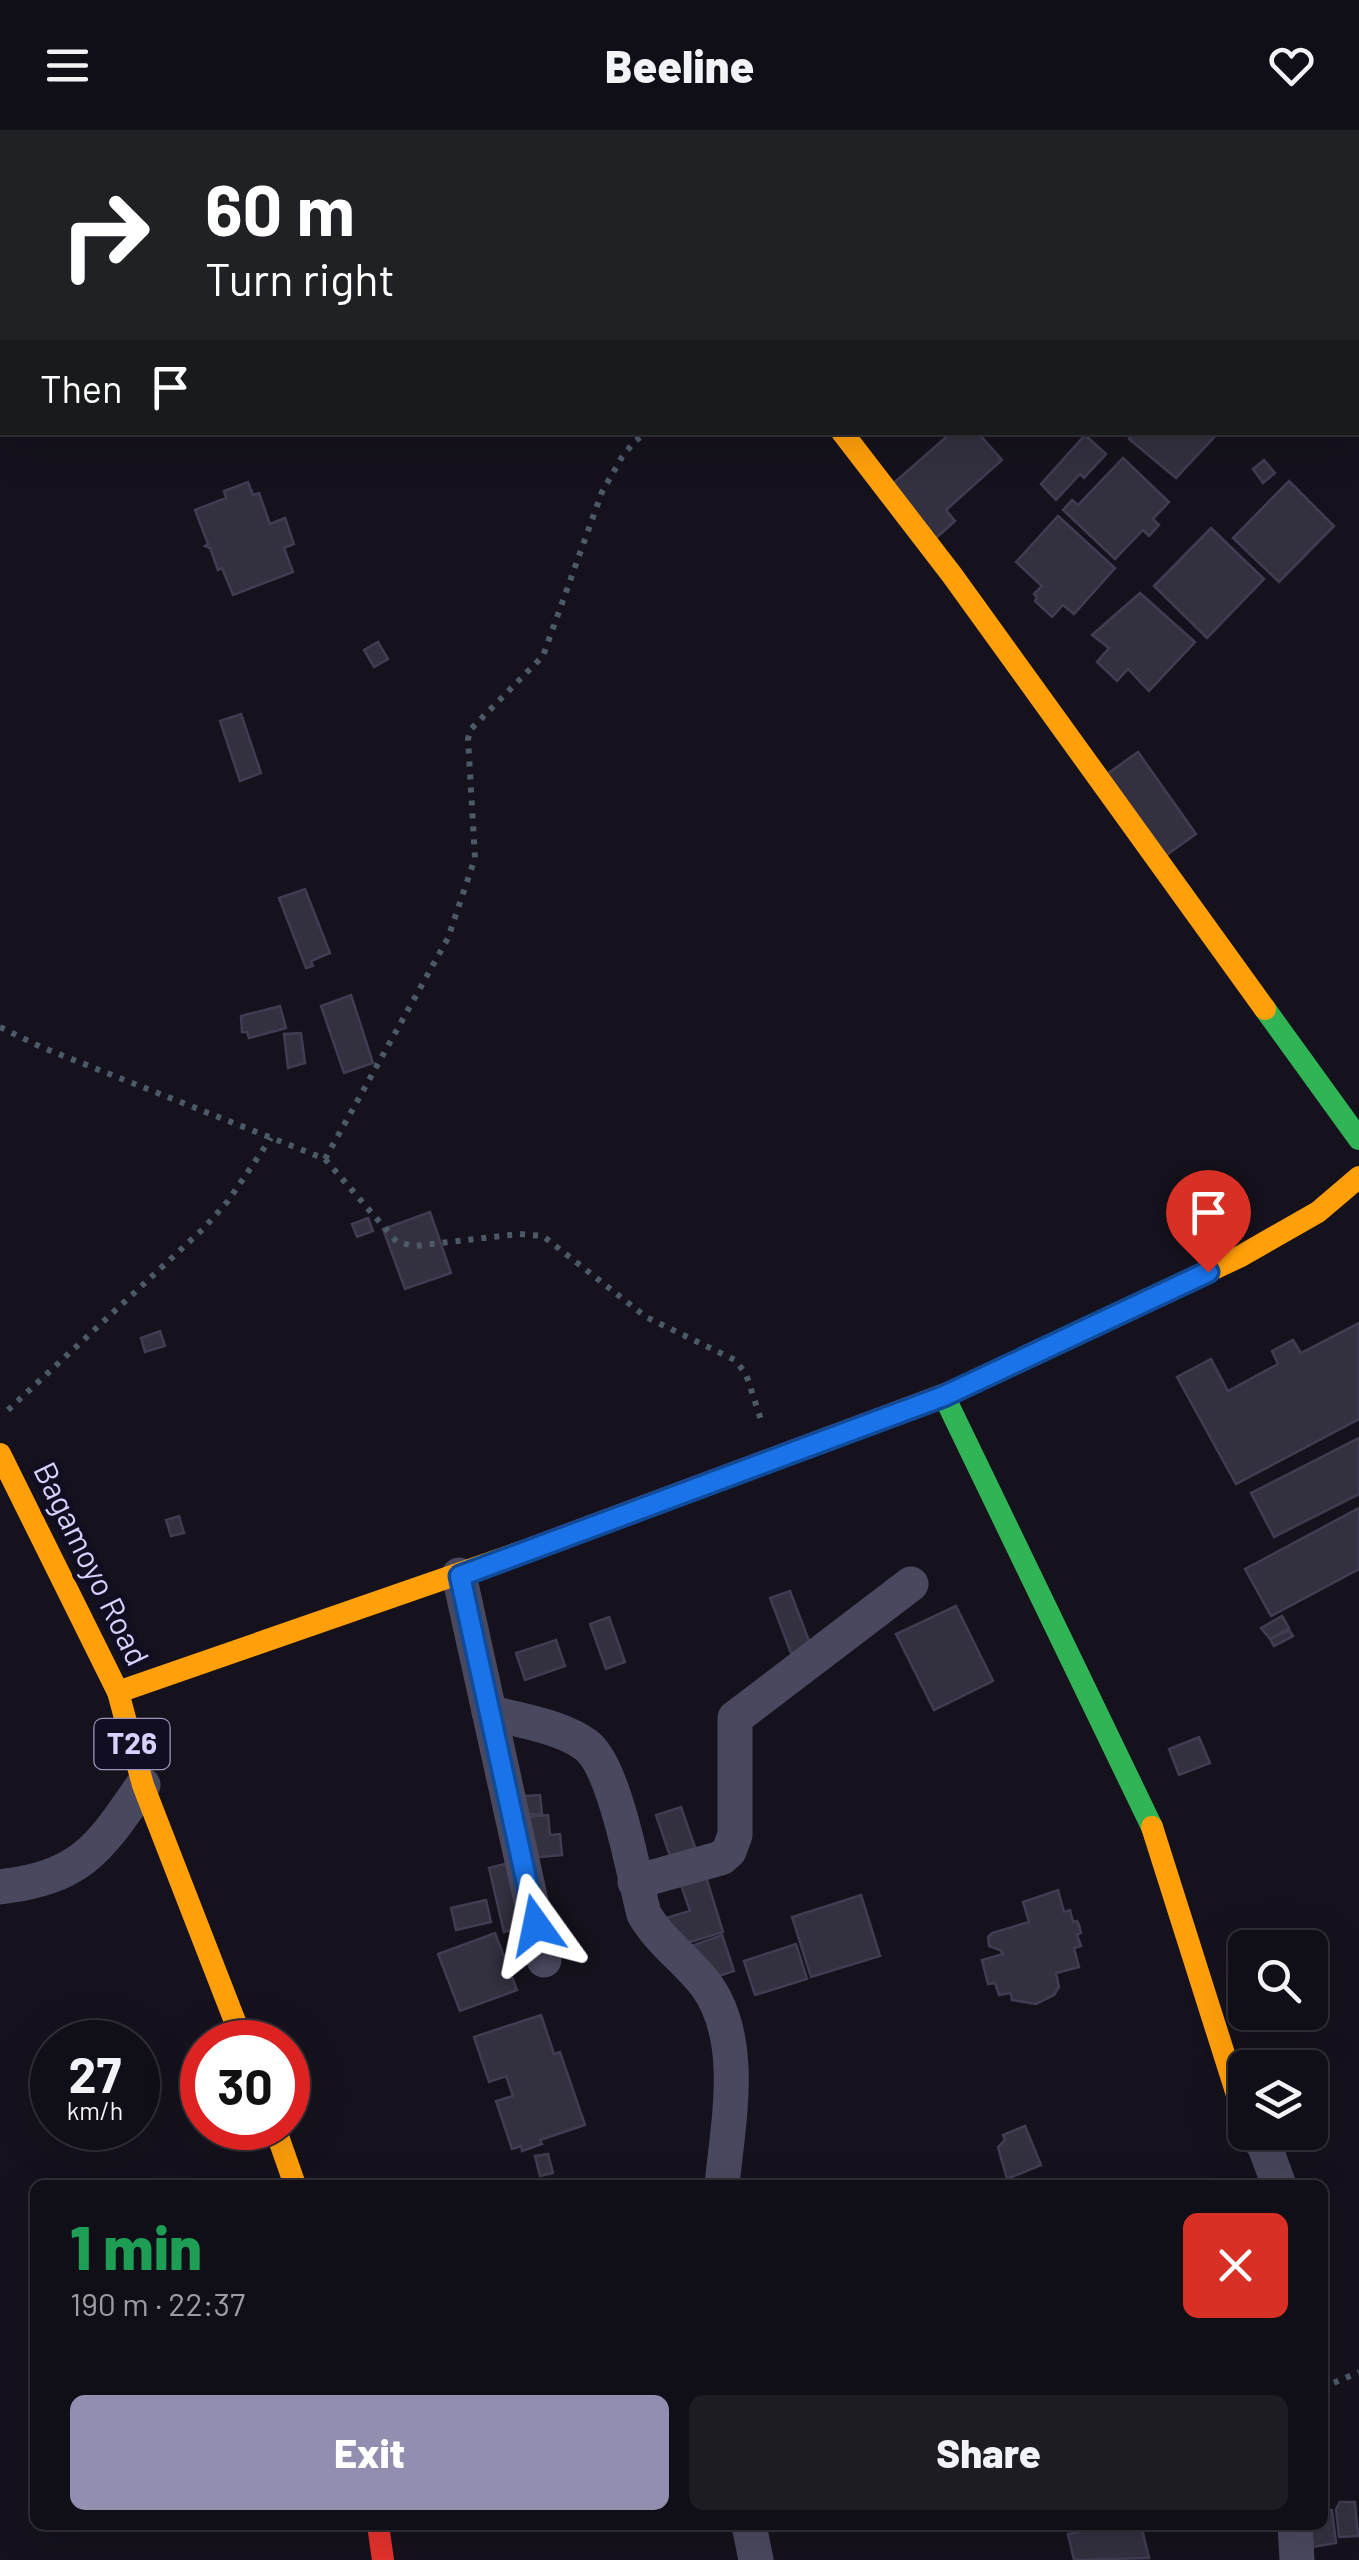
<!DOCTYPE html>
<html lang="en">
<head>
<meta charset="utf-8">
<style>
	:root { --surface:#100e16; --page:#1e1c23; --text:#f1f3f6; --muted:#9c9ca1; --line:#302e35; --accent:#928eaf }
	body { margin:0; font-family:Barlow,sans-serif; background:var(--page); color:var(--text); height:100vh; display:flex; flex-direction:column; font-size:38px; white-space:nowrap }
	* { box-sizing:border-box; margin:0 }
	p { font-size:32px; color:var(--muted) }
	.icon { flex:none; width:55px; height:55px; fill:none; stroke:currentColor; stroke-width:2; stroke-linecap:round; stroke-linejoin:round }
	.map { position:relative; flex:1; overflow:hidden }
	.sheet { position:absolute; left:30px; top:2050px; width:1298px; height:350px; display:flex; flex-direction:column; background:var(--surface); border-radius:15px; box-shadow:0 10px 40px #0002,0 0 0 2px var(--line) }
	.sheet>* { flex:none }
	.guide { position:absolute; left:0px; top:0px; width:1360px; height:305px; box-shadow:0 10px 40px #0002,0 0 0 2px var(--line); background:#202124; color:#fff; overflow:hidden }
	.fabs { position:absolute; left:1228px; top:1800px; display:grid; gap:20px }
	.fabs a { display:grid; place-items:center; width:100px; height:100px; border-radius:15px; background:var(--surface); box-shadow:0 10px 40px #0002,0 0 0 2px var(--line); font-size:50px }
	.speed { position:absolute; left:30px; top:1890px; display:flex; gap:20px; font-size:50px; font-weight:700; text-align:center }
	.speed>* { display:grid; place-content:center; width:130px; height:130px; border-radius:50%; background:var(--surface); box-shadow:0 10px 40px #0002,0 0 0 2px var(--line); line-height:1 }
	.speed small { font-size:25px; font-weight:400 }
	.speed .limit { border:15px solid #d22; background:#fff; color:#111 }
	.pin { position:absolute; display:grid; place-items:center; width:85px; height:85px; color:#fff; margin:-102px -42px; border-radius:50% 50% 50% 0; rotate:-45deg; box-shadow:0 0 10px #0007 }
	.pin .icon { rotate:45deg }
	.me { position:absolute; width:110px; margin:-55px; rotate:348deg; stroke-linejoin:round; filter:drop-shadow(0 0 8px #0008) }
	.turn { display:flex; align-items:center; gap:35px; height:210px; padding:0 40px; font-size:45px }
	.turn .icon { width:130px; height:130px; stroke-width:2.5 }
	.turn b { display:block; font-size:70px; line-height:85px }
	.then { display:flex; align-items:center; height:95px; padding:0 40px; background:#0003; gap:20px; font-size:38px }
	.round { display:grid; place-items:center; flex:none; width:105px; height:105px; border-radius:15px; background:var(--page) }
	.headline { display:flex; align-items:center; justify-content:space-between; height:170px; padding:0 40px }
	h1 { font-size:60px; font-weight:800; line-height:75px; color:#1e9e55 }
	.button { display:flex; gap:20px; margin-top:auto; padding:20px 40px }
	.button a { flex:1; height:115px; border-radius:15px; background:var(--accent); color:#fff; font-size:40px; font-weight:800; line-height:115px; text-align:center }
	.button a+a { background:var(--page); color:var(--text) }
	header { display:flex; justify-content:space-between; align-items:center; height:130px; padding:0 40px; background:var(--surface); font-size:45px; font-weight:800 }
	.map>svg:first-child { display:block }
</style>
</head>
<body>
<header><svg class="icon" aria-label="menu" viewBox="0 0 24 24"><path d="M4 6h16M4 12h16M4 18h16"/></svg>Beeline<svg class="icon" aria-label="heart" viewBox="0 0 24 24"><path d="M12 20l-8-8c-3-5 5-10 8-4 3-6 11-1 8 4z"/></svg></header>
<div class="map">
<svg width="1359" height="2430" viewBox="0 0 1359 2430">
	<rect width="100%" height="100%" fill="#15121d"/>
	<g fill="#33303f" stroke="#413c51" stroke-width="2.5">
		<polygon points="952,302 977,302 1002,330 946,380 955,391 927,416 881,364"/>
		<polygon points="1134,302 1219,302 1176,348 1129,309"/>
		<polygon points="1085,305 1106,324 1084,348 1080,344 1056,370 1041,354"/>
		<polygon points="1123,328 1169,372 1153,389 1159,395 1149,406 1143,400 1115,429 1063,380 1072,370 1078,375"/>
		<polygon points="1264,330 1275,343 1263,353 1253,339"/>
		<polygon points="1289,351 1334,396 1279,452 1233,408"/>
		<polygon points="248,352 253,365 259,363 270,394 285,388 294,414 284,418 293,442 233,465 222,438 218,440 210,418 205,416 208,414 195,380 226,368 224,361"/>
		<polygon points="1058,386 1115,438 1074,484 1063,475 1052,487 1035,471 1037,467 1034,464 1042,456 1016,432"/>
		<polygon points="1211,398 1264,449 1207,508 1154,456"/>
		<polygon points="1140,463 1195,512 1149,561 1128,539 1117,551 1097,532 1109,518 1092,505"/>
		<polygon points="378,512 388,529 374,537 364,520"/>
		<polygon points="241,584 261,643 240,651 220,591"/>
		<polygon points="1138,622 1196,704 1158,731 1100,649"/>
		<polygon points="305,759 330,823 311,831 313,836 306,838 279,768"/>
		<polygon points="351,865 373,933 344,943 321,876"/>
		<polygon points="280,876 286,898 249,908 247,902 242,902 241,886"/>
		<polygon points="301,903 305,933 288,938 284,904"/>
		<polygon points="430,1082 451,1143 405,1159 383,1099"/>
		<polygon points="368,1088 373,1101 357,1107 352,1094"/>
		<polygon points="1359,1193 1359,1289 1236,1354 1177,1247 1211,1229 1228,1261 1278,1234 1272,1221 1293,1210 1301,1223"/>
		<polygon points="160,1201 165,1216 145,1222 141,1208"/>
		<polygon points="1359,1308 1359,1364 1274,1407 1251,1363"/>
		<polygon points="1359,1378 1359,1439 1271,1486 1245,1439"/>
		<polygon points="179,1386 184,1403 171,1406 166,1390"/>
		<polygon points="790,1461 811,1516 791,1523 770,1468"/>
		<polygon points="956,1476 993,1551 934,1580 896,1504"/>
		<polygon points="1282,1486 1289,1498 1270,1509 1261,1498"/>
		<polygon points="609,1487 625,1532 606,1539 590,1494"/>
		<polygon points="1289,1500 1293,1506 1274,1516 1270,1509"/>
		<polygon points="556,1510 565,1536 525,1550 516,1523"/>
		<polygon points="1199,1607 1210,1633 1179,1645 1169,1619"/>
		<polygon points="540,1665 542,1684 526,1684 525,1666"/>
		<polygon points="681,1677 700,1732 675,1741 656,1685"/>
		<polygon points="548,1685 550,1705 560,1704 562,1725 528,1728 525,1687"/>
		<polygon points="517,1731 532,1795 504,1802 489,1738"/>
		<polygon points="706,1747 723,1802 671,1818 662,1789 690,1781 681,1755"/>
		<polygon points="1058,1760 1064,1782 1070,1780 1073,1792 1077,1791 1079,1795 1081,1803 1077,1805 1081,1816 1074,1818 1079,1837 1056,1843 1059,1857 1054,1865 1036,1874 1012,1870 1011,1863 999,1865 995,1853 988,1854 982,1830 1003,1824 1000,1820 989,1816 988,1807 992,1803 1029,1792 1023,1772"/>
		<polygon points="861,1765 880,1826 811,1847 792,1787"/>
		<polygon points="486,1770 491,1792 456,1800 451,1778"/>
		<polygon points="495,1803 517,1860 460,1881 438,1824"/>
		<polygon points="722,1805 734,1841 692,1855 680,1820"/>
		<polygon points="796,1814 807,1849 755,1865 744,1831"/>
		<polygon points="541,1885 554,1924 560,1922 585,1995 540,2010 542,2014 522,2021 521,2016 512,2019 496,1971 513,1966 506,1946 489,1952 474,1907"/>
		<polygon points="1025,1996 1041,2035 1007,2049 998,2017 1005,2010 1003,2005"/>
		<polygon points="548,2024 553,2043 540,2046 535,2026"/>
		<polygon points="1340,2372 1355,2372 1358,2406 1339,2407 1336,2379"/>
		<polygon points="1332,2380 1336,2413 1312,2417 1309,2395 1322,2395 1322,2381"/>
		<polygon points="1078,2395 1141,2395 1149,2428 1074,2430 1068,2404 1079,2402"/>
	</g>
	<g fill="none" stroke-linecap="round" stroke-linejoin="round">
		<g stroke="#4c5966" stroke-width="6" stroke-dasharray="5 8" stroke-linecap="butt">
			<polyline points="1109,0 1117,2"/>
			<polyline points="946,2 956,0"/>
			<polyline points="1168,2 1196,2"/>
			<polyline points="1358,44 1359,44"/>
			<polyline points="0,897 41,917 325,1029 397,1112 415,1116 519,1104 543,1106 646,1187 735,1230 746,1244 761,1290"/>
			<polyline points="325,1029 448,808 475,728 468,609 471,599 543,526 602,362 622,327 634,312 647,302"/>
			<polyline points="8,1280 204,1098 228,1071 271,1008"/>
			<polyline points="1322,2258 1359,2242"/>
		</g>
		<g stroke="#49485e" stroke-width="35">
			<polyline points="586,0 588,2"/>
			<polyline points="459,1445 544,1830"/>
			<path d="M489,1582C520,1591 561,1596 586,1615C615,1636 634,1746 644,1784C660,1812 687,1830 706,1855C746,1910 728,1992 722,2055"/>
			<polyline points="635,1752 721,1728 729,1721 735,1705 735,1588 911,1454"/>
			<path d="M0,1757C82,1747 99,1719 143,1655"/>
			<polyline points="1254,2002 1265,2017 1279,2055"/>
			<polyline points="749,2395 756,2430"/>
			<polyline points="1295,2395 1297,2430"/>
		</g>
		<g stroke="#30b455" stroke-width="22">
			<polyline points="1265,879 1359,1009"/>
			<polyline points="944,1266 1152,1697"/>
		</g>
		<g stroke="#ff9f0a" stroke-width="22">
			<polyline points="842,302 952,445 1265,879"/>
			<polyline points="961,1258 1241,1126 1318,1082 1359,1047"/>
			<polyline points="0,1324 118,1562 143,1655 243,1912"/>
			<polyline points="118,1562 518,1423"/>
			<polyline points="1152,1697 1245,1990"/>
			<polyline points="275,1998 295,2055"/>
		</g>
		<g stroke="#e5322d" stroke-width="22">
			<polyline points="518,1423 961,1258"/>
			<polyline points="378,2395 383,2430"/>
		</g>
	</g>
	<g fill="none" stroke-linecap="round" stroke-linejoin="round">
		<g stroke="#114b97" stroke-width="25">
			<polyline id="route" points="536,1795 460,1446 944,1266 1208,1142"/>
		</g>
		<use href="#route" stroke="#1a73e8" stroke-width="18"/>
	</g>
	<g text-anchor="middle" stroke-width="10" stroke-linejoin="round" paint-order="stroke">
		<rect fill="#120e21" stroke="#9b96bb" stroke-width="2.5" x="94.5" y="1589" width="75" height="50" rx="8"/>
		<g font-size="30" font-weight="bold" fill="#d6d1fd">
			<text x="132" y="1624">T26</text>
		</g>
		<g font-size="32" fill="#d6d1fd" stroke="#120e21">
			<text transform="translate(91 1434) rotate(64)" y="11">Bagamoyo Road</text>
		</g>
	</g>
</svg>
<div class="fabs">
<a><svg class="icon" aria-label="search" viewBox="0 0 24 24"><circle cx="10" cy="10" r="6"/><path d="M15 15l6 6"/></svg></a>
<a><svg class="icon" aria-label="layers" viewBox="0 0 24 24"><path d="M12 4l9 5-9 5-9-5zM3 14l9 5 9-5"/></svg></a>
</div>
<div class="speed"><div>27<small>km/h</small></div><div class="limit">30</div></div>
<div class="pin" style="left:1208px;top:1142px;background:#d93025"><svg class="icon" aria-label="arrive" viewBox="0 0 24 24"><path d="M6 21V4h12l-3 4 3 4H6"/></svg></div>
<svg class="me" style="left:536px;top:1795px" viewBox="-20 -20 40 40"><path d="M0-17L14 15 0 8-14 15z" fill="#1a73e8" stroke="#fff" stroke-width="4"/></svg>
<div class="guide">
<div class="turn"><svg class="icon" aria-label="right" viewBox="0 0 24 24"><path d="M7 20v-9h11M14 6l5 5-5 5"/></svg><div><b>60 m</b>Turn right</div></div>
<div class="then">Then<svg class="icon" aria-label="arrive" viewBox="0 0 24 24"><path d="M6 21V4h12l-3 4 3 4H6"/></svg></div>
</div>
<section class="sheet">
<div class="headline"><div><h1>1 min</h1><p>190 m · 22:37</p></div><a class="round" style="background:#d93025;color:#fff"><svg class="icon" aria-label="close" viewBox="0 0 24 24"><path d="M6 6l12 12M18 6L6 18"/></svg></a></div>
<div class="button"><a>Exit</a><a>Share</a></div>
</section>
</div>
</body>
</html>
